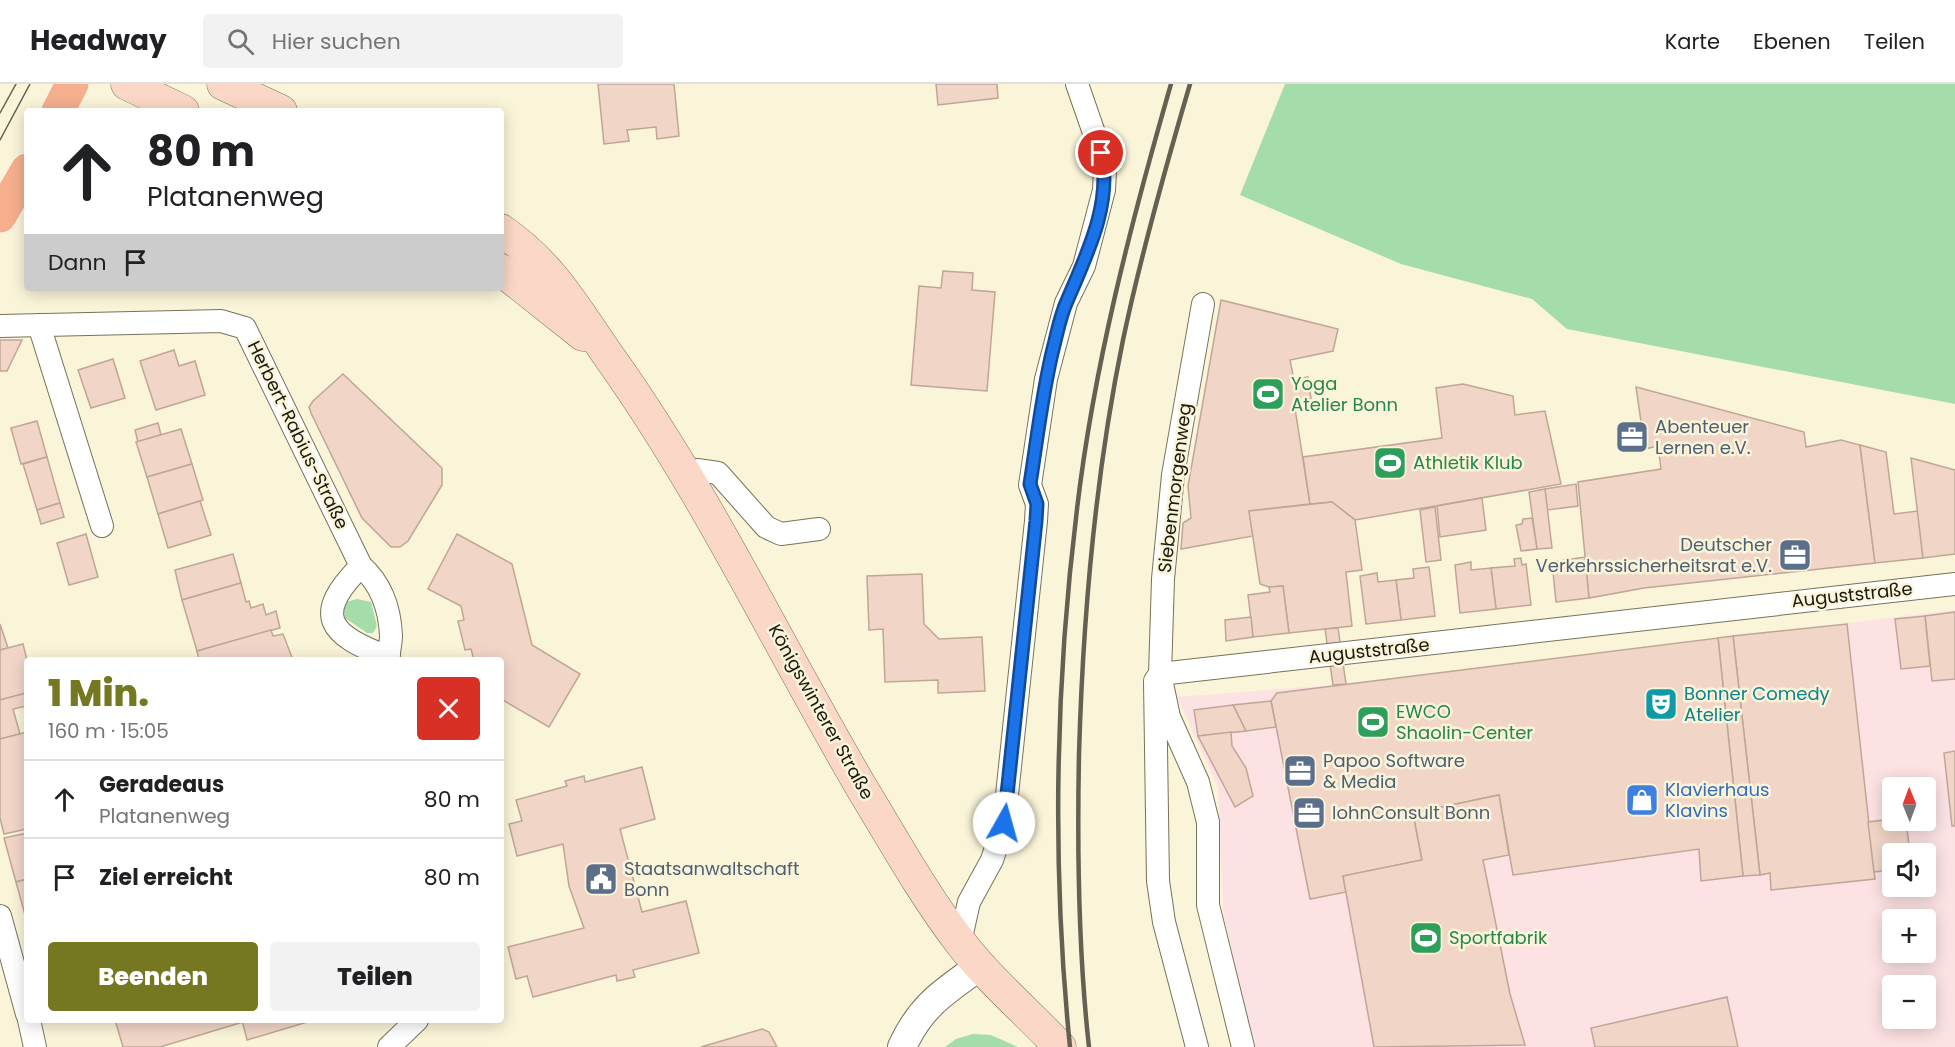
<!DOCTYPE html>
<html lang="de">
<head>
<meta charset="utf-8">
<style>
	:root { --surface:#fff; --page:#f2f2f2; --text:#202124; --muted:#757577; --line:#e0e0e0; --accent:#757820 }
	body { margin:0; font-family:Poppins,sans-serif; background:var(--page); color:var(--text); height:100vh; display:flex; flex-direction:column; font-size:22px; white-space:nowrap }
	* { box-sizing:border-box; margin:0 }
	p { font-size:20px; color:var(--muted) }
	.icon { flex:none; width:33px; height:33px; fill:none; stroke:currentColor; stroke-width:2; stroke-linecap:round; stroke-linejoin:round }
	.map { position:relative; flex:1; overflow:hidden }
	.side { position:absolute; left:24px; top:573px; width:480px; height:366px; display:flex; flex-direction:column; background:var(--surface); border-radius:6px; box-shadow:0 3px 15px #0003 }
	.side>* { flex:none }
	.guide { position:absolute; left:24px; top:24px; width:480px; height:183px; border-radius:6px; box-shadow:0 3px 15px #0003; background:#fff; color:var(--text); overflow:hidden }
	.needle { width:39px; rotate:359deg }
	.fabs { position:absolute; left:1882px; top:693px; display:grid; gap:12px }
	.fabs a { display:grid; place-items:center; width:54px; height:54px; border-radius:6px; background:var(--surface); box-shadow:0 3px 15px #0003; font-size:30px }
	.pin { position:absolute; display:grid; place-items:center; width:51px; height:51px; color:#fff; margin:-26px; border:3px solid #fff; border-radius:50%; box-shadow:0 2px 6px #0007 }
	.me { position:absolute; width:66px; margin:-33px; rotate:7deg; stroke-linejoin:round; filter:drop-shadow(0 0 4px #0008) }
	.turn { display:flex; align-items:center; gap:21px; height:126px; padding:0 24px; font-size:27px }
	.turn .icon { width:78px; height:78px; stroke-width:2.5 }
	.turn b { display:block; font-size:42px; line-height:51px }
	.then { display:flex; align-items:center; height:57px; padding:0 24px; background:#0003; gap:12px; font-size:22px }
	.round { display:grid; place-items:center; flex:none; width:63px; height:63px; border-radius:6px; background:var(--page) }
	.headline { display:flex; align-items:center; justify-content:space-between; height:102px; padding:0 24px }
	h1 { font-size:36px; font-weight:800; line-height:45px; color:var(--accent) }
	.action { display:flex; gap:12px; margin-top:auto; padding:12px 24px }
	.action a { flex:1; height:69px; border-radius:6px; background:var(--accent); color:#fff; font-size:24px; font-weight:800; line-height:69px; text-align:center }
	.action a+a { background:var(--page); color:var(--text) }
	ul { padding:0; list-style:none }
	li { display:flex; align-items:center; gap:18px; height:78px; padding:0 24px; border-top:2px solid var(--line) }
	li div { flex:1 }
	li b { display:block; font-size:22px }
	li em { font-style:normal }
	header { display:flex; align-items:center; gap:36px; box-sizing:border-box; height:84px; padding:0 30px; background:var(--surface); border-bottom:2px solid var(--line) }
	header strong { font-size:28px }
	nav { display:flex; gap:33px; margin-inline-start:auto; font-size:21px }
	.search { width:420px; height:54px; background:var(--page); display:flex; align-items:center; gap:15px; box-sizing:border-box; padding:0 21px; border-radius:6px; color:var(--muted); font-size:22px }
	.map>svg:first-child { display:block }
</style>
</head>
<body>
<header>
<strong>Headway</strong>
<div class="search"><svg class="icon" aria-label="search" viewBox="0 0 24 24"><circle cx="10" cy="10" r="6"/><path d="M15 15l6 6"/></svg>Hier suchen</div>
<nav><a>Karte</a><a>Ebenen</a><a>Teilen</a></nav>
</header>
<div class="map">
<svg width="1955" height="963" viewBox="0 0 1955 963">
	<rect width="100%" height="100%" fill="#faf4d9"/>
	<path fill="#fde2e4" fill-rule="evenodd" d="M1955,526V963H1254L1223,827L1218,703L1177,613L1333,601ZM1893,704H1926V736H1893ZM1893,770H1926V802H1893ZM1893,836H1926V868H1893ZM1893,902H1926V934H1893Z"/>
	<g fill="#a4ddaa">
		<polygon points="1285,0 1955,0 1955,320 1567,245 1532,215 1401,180 1240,111"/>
		<polygon points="357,515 371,518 377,542 373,549 367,549 345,534 343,522 346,518"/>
		<polygon points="973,950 991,951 1018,963 945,963 956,955"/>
	</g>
	<g fill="#f1d6c8" stroke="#bfa697" stroke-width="1.5">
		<polygon points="598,0 674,0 679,52 657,55 656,43 627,46 629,57 604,60"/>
		<polygon points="936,0 997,0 998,14 938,21"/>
		<polygon points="943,187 973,189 972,206 995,208 987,307 911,301 919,202 941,204"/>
		<polygon points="1221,216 1338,245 1333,267 1290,276 1294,296 1308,293 1311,315 1294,318 1310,420 1249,427 1253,452 1181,465 1183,439 1191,434 1188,402"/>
		<polygon points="0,256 22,256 7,287 0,287"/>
		<polygon points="174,266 179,282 195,277 205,311 156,326 140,277"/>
		<polygon points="113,275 125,314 91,324 78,286"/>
		<polygon points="343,290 442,384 442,401 408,457 400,463 391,463 362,434 311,329 309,323 313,317"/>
		<polygon points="1463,300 1513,312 1515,331 1545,327 1561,400 1355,436 1332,418 1310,420 1303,373 1442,354 1436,304"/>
		<polygon points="1636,303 1804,348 1806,363 1841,356 1860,361 1875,479 1644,504 1589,514 1578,398 1661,385 1658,362 1645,365"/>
		<polygon points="37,337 47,373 21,380 11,344"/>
		<polygon points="158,339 161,351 138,358 135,346"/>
		<polygon points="181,345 192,380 147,393 136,358"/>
		<polygon points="1860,361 1886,368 1894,430 1918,427 1923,474 1875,479"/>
		<polygon points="47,373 60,419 37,426 23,380"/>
		<polygon points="1911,374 1955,386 1955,470 1923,474"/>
		<polygon points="192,380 203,416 158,430 147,393"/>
		<polygon points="1576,400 1578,422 1547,426 1545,405"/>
		<polygon points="1545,405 1552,464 1537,465 1529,408"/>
		<polygon points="1482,414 1486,446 1440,453 1437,422"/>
		<polygon points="200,417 211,451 168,464 158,430"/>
		<polygon points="1332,418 1355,436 1362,486 1346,488 1352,542 1289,549 1283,502 1269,503 1260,500 1249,427"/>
		<polygon points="60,419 64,433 41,440 37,426"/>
		<polygon points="1435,423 1441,476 1426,478 1420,426"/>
		<polygon points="1532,434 1537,465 1521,467 1516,441 1522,440 1523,435"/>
		<polygon points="86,450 98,493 69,501 57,459"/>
		<polygon points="457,450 512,480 532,561 580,590 549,643 501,615 501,576 474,576 471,565 465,566 458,537 464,536 461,522 428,505"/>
		<polygon points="233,470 241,499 182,516 175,486"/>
		<polygon points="1585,473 1589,514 1556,518 1552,478"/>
		<polygon points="1521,474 1522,481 1526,480 1531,521 1496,525 1491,484 1515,482 1514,475"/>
		<polygon points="1471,478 1471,486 1491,484 1496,525 1460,529 1455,481"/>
		<polygon points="1429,483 1435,532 1401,536 1396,496 1414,494 1413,485"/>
		<polygon points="1377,489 1378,498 1396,496 1401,536 1366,540 1360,492"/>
		<polygon points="922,490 924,540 939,555 982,553 985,607 938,609 938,596 885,598 883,545 869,546 867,492"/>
		<polygon points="241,499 246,518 249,517 251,524 263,520 266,531 276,527 280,544 197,567 182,516"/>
		<polygon points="1283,502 1289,549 1253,553 1248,511 1270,508 1269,503"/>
		<polygon points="1955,528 1955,595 1932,597 1925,532"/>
		<polygon points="1925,532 1930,582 1901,585 1895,535"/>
		<polygon points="1251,533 1253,553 1226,557 1225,536"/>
		<polygon points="0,540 8,564 0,566"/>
		<polygon points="1847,540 1875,795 1771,806 1770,789 1760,791 1733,552"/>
		<polygon points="1338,544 1346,600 1333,601 1325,545"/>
		<polygon points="271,546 273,552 283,550 293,576 199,576 197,567"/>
		<polygon points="1733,552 1760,791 1743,792 1718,554"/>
		<polygon points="1718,554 1743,792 1701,797 1699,765 1513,791 1499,711 1413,729 1422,776 1343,792 1346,808 1310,815 1271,617 1277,609"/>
		<polygon points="23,560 27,576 27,609 0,616 0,566"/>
		<polygon points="26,609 27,622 13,625 20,650 0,655 0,616"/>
		<polygon points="1271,617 1276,643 1246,647 1233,621"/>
		<polygon points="1233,621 1246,647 1198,652 1194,626"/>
		<polygon points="27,648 27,745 4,750 0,734 0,655"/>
		<polygon points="1231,648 1232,662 1246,684 1253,712 1235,723 1198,652"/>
		<polygon points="1955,667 1955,742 1952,742 1944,669"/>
		<polygon points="642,683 655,735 620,745 642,828 686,817 699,869 633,886 635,893 617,897 616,891 533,913 527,892 516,895 508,863 584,844 569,802 563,760 517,772 509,740 522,737 516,716 567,702 565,697 584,692 585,698"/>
		<polygon points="1499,711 1509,771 1483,776 1510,910 1525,961 1374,963 1343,792 1422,776 1413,729"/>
		<polygon points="1893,735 1906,736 1910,770 1893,770 1893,786 1874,788 1868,738"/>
		<polygon points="27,749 27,795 16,798 4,754"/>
		<polygon points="27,795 27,838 16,798"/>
		<polygon points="1727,913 1738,963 1595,963 1591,944"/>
		<polygon points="115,936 242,936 243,938 160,963 123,963"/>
		<polygon points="242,936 314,936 247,956"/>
		<polygon points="762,945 769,948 777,963 701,963"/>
	</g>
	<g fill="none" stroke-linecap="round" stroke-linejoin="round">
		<g stroke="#77725a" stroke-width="24">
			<g id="minor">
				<polyline points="1203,220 1173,391 1163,495 1160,590 1169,633 1198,698 1208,738 1208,821 1243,963"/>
				<polyline points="39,241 102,442"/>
				<path d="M0,242L221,237L245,244L361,482C381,500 390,525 391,552C391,560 388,568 389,576"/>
				<polyline points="687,392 697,386 718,389 766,443 781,450 819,445"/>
				<path d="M361,482C312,531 328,551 388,573"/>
				<polyline points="0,832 27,930"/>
				<polyline points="960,858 969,818 992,776 1004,739 1036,437 1037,420 1030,401 1046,295 1066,219 1084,182 1104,106 1105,87 1101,69 1077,0"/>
				<polyline points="29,936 35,963"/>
				<polyline points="389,963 417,936"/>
				<polyline points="1197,963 1164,838 1158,797 1155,597 1160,590 1955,500"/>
			</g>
		</g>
		<g stroke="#77725a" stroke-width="30">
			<path id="tertiary" d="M902,963C921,921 944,908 980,882"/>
		</g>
		<g stroke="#77725a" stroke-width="33">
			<g id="secondary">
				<polyline points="127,0 183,27"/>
				<polyline points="223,0 281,27"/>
				<path d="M501,146C553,182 575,224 610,274C707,410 778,562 863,706C894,757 924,811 960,858C989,896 1027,928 1060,963"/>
				<polyline points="501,186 583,251"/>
			</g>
		</g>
		<g stroke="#fff" stroke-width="34">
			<g id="primary">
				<polyline points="58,27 72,0"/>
				<polyline points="0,132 27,86"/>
			</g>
		</g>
		<use href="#minor" stroke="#fff" stroke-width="22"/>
		<use href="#tertiary" stroke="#fff" stroke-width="28"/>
		<use href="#secondary" stroke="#fad7c6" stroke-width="32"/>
		<use href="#primary" stroke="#f5af8d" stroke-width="33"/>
		<g stroke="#646152" stroke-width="1.5">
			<polyline points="0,29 16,0"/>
			<polyline points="0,56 30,0"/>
		</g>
		<g stroke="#646152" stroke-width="4.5">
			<path d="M1070,963C1052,785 1055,603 1077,425C1094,281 1131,139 1171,0"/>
			<path d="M1089,963C1078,865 1077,768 1079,670C1083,531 1095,392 1123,256C1141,170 1165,85 1190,0"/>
		</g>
	</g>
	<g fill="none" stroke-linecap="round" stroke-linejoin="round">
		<g stroke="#114b97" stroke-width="15">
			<path id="route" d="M1004,739L1036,437L1037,420L1030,400C1037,356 1042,310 1053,265C1057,250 1060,232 1067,217C1086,172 1113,119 1101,69"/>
		</g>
		<use href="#route" stroke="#1a73e8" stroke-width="10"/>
	</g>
	<defs>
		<g id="stadium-square" transform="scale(1.725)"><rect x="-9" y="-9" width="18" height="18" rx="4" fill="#2e9e5b" stroke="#faf4d9"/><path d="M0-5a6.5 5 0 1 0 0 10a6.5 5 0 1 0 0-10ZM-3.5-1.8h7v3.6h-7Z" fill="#fff"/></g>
		<g id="office-square" transform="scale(1.725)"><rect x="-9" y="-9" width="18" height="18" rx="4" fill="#5c6f8a" stroke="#faf4d9"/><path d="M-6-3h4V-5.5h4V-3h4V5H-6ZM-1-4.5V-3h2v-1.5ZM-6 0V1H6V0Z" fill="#fff"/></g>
		<g id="theatre-square" transform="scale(1.725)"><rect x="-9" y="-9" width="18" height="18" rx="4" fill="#0f9aa8" stroke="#faf4d9"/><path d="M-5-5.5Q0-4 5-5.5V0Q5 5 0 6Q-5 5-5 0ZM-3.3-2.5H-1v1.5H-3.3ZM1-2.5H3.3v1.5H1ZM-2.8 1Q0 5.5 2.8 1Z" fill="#fff"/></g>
		<g id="shop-square" transform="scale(1.725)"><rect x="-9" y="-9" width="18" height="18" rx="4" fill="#3f7fe0" stroke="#faf4d9"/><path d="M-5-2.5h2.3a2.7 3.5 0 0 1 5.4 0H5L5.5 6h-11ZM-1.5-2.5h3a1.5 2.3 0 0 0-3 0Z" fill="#fff"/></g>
		<g id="civic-square" transform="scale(1.725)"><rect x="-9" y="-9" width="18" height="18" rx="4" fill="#5c6f8a" stroke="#faf4d9"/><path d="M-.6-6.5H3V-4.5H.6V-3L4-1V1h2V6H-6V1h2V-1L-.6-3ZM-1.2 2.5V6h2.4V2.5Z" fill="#fff"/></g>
	</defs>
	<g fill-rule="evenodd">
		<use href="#stadium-square" x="1268" y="310"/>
		<use href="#office-square" x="1632" y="353"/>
		<use href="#stadium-square" x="1390" y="379"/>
		<use href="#office-square" x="1795" y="471"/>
		<use href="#theatre-square" x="1661" y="620"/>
		<use href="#stadium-square" x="1373" y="638"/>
		<use href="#office-square" x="1300" y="687"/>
		<use href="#shop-square" x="1642" y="716"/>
		<use href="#office-square" x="1309" y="729"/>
		<use href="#civic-square" x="601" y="795"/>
		<use href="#stadium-square" x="1426" y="854"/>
	</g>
	<g text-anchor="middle" stroke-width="5" stroke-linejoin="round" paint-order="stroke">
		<g font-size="18" fill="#27864d" stroke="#faf4d9" text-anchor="start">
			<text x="1291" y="306">Yoga<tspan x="1291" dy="21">Atelier Bonn</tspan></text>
			<text x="1413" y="385">Athletik Klub</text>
			<text x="1396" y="634">EWCO<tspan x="1396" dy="21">Shaolin-Center</tspan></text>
			<text x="1449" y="860">Sportfabrik</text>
		</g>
		<g font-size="18" fill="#4e5e75" stroke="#faf4d9" text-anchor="start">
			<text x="1655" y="349">Abenteuer<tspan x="1655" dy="21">Lernen e.V.</tspan></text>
			<text x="1772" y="467" text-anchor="end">Deutscher<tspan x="1772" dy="21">Verkehrssicherheitsrat e.V.</tspan></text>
			<text x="1323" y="683">Papoo Software<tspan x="1323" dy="21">&amp; Media</tspan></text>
			<text x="1332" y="735">lohnConsult Bonn</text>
			<text x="624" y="791">Staatsanwaltschaft<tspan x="624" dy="21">Bonn</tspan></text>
		</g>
		<g font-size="18" fill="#1a180f" stroke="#faf4d9">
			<text transform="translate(298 351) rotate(64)" y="6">Herbert-Rabius-Straße</text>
			<text transform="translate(1175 404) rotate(-83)" y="6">Siebenmorgenweg</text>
			<text transform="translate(1852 511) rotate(-6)" y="6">Auguststraße</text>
			<text transform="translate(1369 567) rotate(-6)" y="6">Auguststraße</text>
			<text transform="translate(821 628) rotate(61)" y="6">Königswinterer Straße</text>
		</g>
		<g font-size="18" fill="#0d838f" stroke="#faf4d9" text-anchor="start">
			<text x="1684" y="616">Bonner Comedy<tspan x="1684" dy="21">Atelier</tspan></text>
		</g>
		<g font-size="18" fill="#366cbe" stroke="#faf4d9" text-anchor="start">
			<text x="1665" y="712">Klavierhaus<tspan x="1665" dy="21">Klavins</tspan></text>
		</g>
	</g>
</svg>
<div class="fabs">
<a><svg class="needle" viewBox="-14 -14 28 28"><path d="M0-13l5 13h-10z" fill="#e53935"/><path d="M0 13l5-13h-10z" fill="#757577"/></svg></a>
<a><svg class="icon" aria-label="sound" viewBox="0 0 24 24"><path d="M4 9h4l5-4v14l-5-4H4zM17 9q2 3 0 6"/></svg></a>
<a>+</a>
<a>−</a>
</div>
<div class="pin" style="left:1101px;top:69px;background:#d93025"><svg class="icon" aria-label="arrive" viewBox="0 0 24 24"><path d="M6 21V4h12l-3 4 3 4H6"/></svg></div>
<svg class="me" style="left:1004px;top:739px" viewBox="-20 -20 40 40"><circle r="19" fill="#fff"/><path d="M0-13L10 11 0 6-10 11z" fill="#1a73e8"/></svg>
<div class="guide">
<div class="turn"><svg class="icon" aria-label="ahead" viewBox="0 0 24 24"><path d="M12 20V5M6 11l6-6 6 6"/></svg><div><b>80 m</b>Platanenweg</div></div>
<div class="then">Dann<svg class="icon" aria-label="arrive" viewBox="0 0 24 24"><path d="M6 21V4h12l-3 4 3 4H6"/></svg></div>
</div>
<section class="side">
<div class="headline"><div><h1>1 Min.</h1><p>160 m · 15:05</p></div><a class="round" style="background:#d93025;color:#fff"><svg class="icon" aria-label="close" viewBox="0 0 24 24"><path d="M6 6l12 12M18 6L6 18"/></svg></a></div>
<ul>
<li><svg class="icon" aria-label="ahead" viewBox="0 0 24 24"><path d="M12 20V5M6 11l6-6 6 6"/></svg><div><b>Geradeaus</b><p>Platanenweg</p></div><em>80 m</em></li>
<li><svg class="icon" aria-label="arrive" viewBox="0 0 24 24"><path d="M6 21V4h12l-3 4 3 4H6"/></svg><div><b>Ziel erreicht</b></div><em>80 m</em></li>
</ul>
<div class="action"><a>Beenden</a><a>Teilen</a></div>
</section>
</div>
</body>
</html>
